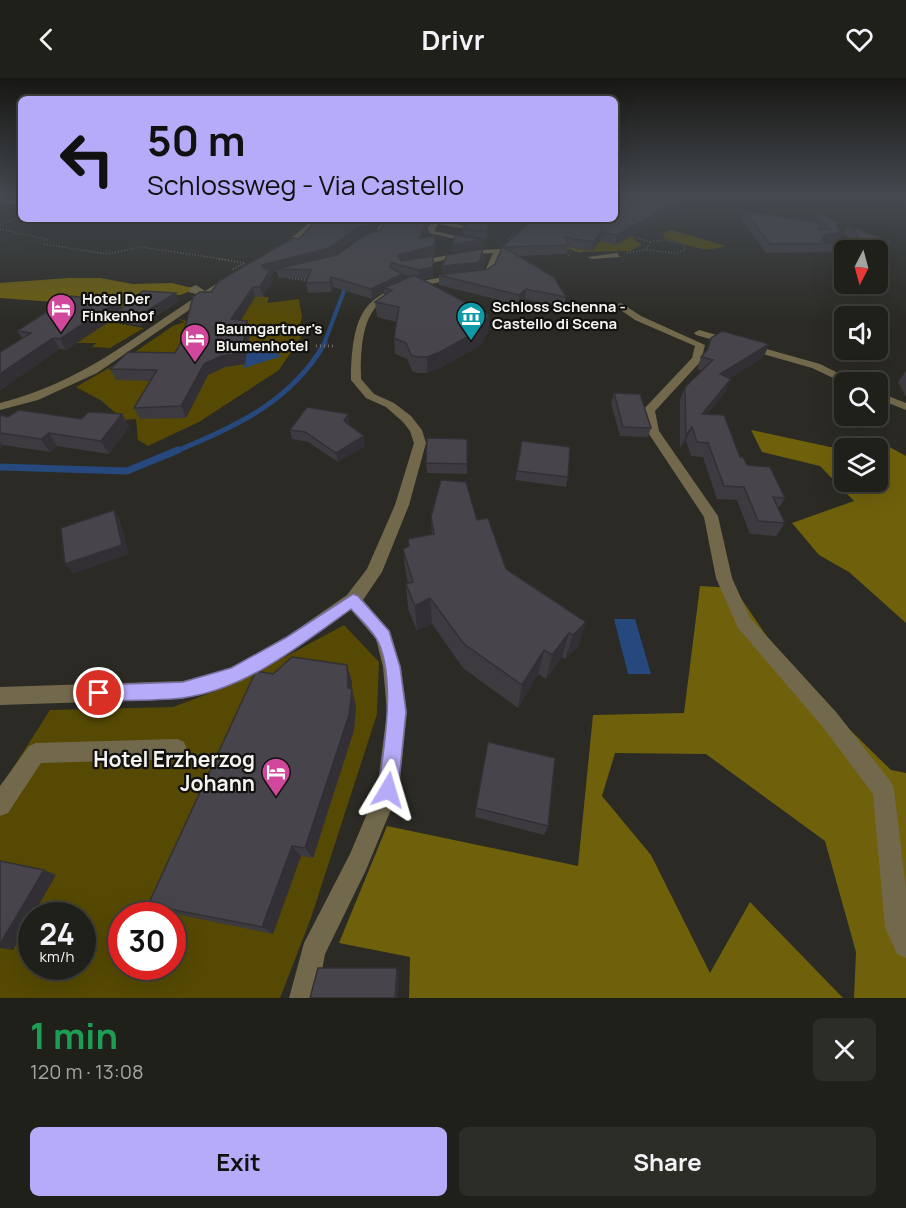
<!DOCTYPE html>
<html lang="en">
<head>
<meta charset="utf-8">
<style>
	:root { --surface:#20201b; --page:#2d2d28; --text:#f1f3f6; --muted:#a2a3a3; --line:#3d3e3a; --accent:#b6abf8 }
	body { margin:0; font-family:Manrope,sans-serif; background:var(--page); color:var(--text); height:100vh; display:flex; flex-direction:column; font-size:22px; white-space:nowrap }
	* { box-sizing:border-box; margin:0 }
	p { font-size:20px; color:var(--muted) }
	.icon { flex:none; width:33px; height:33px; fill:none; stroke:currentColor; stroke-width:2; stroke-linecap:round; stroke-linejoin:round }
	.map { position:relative; height:920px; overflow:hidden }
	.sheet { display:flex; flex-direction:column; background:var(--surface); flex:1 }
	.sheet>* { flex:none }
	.hud { position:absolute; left:18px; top:18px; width:600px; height:126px; border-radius:9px; box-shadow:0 6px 24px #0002,0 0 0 2px var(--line); background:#b6abf8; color:#111; overflow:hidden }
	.needle { width:39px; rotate:186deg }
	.tools { position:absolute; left:834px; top:162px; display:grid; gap:12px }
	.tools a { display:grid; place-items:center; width:54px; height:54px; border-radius:9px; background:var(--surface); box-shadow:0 6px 24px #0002,0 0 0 2px var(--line); font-size:30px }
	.speed { position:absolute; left:18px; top:824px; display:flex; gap:12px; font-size:30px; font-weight:700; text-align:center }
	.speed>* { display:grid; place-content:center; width:78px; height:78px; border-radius:50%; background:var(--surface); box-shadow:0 6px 24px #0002,0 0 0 2px var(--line); line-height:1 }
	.speed small { font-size:15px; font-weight:400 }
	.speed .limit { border:9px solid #d22; background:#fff; color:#111 }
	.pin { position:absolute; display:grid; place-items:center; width:51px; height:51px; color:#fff; margin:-26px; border:3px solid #fff; border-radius:50%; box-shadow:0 2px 6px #0007 }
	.me { position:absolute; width:66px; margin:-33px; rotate:7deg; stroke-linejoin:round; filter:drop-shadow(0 0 4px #0008) }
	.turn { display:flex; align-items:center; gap:21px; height:126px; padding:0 30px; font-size:27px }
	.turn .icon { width:78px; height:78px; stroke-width:2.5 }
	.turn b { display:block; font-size:42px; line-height:51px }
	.round { display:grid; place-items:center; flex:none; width:63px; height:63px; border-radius:9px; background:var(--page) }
	.summary { display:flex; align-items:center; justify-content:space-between; height:102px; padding:0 30px }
	h1 { font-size:36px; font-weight:700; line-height:45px; color:#1e9e55 }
	.primary-button { display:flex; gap:12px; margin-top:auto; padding:12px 30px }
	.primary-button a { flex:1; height:69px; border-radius:9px; background:var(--accent); color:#111; font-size:24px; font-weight:700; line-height:69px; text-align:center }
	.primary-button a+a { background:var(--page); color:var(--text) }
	header { display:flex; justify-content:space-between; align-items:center; height:78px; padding:0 30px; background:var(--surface); font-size:27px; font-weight:700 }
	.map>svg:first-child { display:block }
</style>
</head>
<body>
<header><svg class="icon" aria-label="back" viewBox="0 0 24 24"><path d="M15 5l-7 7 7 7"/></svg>Drivr<svg class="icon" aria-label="heart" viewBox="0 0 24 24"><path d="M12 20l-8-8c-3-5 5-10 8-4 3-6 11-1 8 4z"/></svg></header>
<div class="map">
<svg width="906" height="920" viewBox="0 0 906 920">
	<rect width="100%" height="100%" fill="#2b2a24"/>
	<g fill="#554903" fill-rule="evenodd">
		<polygon points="609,152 632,157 631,159 642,167 630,173 576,174 533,154"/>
		<path d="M671,152L726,168C698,177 691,165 665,161L663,155Z"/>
		<polygon points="255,219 269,219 267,225 299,221 302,239 299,252 305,253 279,292 199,344 148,368 138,362 136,341 123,342 102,323 76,309 126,280 173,248 185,244 178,241 200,245 239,245"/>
		<polygon points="94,241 144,250 110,270 92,269 96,265 76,265"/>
		<path d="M344,547L379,584L377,636L311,840L280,920H0V710L50,632L173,629L239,604ZM32,837H82V888H32ZM122,837H172V888H122Z"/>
	</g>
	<g fill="#6f610b" fill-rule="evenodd">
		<polygon points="68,200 100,200 133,206 172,205 196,211 180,217 138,218 123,229 0,220 0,205"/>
		<path d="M751,352L830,369L882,365L906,378V545L849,494L819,477L792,445L854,423L820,388L762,374ZM844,370H878V404H844Z"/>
		<polygon points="700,508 734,510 791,594 891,692 906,695 906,920 854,920 856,874 825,763 706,676 615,675 602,718 651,777 710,895 750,824 843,920 409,920 410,879 339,865 387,748 578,788 593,637 684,635"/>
	</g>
	<g fill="#27487d">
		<polygon points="252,273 272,273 282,278 244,290 246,276"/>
		<polygon points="614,541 635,541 651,596 628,596"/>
	</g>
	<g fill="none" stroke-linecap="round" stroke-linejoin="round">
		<polyline stroke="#27487d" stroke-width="4" points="324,266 347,205"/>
		<path stroke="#27487d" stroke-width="5" d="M174,374C236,348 290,325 325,265"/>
		<polyline stroke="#27487d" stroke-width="7" points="0,389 127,393 178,372"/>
		<g stroke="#6a6964" stroke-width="1.5" stroke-dasharray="1 2" stroke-linecap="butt">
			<polyline points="0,147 21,139"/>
			<polyline points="0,151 49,162"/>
			<polyline points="627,157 650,164 665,162 684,166 685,172 675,175 646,172"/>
			<polyline points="508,161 520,154"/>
			<polyline points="44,166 107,176 141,169 229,182"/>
			<polyline points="563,169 582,174"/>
			<polyline points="627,175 646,172 650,164"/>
			<polyline points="568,178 570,175"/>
		</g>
		<g stroke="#6a6964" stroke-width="2" stroke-dasharray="1 2" stroke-linecap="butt">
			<polyline points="219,181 245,185 231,192"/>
			<polyline points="289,200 311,203"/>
		</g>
		<polyline stroke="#6a6964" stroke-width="3" stroke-dasharray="1 3" stroke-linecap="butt" points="316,268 335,268"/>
		<g fill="#72694c" fill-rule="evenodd">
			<polygon points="0,121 21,123 21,127 0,125"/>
			<polygon points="314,141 321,141 284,175 278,175 278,171"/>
			<polygon points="388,141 395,141 384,150 379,160 360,164 360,160 374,158 379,148"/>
			<polygon points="436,141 468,149 465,151 438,146 434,153 478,163 474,165 429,155 428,149"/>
			<path d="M501,171L491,197C478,202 464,202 450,203C376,212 360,227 361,301L374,316L394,325L411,338L422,352L426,365L409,427L382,494L363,522L390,553L401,589L407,634L399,712L366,792L325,876L317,920H289L304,865L350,776L377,712L387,634L383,589L376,561L351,532L298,569L242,603L183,621L0,627V609L183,603L231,590L286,559L347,517L367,491L395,427L414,365L410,353L403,344L386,329L366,320L351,302C352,224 369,211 444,199C457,197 472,199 485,193L493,175L475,176L415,188L412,184L475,172Z"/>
			<polygon points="617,175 620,179 592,181 588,179"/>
			<path d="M226,200L233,202L97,295L38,322L0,332V325C84,303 129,262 199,217L189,214V210L196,207L205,213Z"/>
			<polygon points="621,225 641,238 705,267 701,283 655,333 659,353 718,438 732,500 750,540 836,634 891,704 894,712 906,811 906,880 897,876 885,849 873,716 822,648 738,550 716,500 704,439 647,353 643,332 692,280 695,268 635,242 618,230 618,226"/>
			<polygon points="699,252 820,286 856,304 844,305 812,290 696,257 694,255"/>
			<polygon points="878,314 906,325 906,332 878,321"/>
			<polygon points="177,661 184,664 187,671 184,678 177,681 41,685 8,735 0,738 0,708 29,668 36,665"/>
		</g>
	</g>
	<g fill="#3d3b40" fill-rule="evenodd">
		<polygon points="684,120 681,129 615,167 600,163 592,173 568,169 567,176 518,178 566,219 564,230 525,221 519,227 439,207 439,197 442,196 442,188 482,181 485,187 483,191 488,191 495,186 503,168 631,125"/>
		<polygon points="745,134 814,144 818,136 836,148 842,154 838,163 851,162 844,156 848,147 891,164 887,171 888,172 883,181 878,181 878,172 844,172 844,174 766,175 742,142"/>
		<path d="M317,141H385L378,146L373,154L424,159L435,167L434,177L426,179L433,178V199L421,201L489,237V252L480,268L440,290L427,295H418L412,293L407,281L395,276L394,260L396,244L377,239L375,224L384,218V215L372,221L333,209L331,214L308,215L306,205L307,201L279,200L277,193L271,195L273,202L263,219H255L240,242L247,243L250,253L245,286L225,289L208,297L186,340L140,341L134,330L150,303L116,302L110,291L175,275L211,214L299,161ZM365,157L337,177L330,179L359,158ZM402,197L409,199L403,202Z"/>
		<polygon points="490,141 487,161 463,157 463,150"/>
		<polygon points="179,223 141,248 118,244 116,239 66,272 60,271 22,260 17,253 120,231"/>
		<polygon points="711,260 764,279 730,300 726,313 707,336 747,387 785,420 778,431 785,445 776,458 750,456 737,422 717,421 703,379 691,378 686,363 680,370 680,321 685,309 702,293 697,291 701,279 706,274"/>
		<polygon points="906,293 906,319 898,304"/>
		<polygon points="614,315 651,350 648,359 620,358 611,325"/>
		<polygon points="122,336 129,349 109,376 57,368 50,374 3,367 0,370 0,337 8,339 81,341"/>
		<polygon points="349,345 349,347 365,368 338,384 308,364 292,361 290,352"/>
		<polygon points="467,361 467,396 427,395 426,385"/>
		<polygon points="517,393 568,399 566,409 515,402"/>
		<polygon points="431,439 477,442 506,491 586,544 578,569 565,581 562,579 546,601 538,596 518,630 463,590 432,546 417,553 408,531 406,506 408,505 406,497 403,471 432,456"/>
		<polygon points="347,587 352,604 352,613 356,627 354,652 313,780 301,778 273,856 166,834 148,827 273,596"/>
		<polygon points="476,730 548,748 544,757 475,739"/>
	</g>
	<g fill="#323034">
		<polygon points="684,120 681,129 615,167 617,157"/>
		<polygon points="375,141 385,141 378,146 373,156 359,158 330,179 276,191 277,193 271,195 273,202 263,219 260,209 264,197 262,187 358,149"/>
		<polygon points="427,141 430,141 420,169 420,160"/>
		<polygon points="463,141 476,141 463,146"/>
		<polygon points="490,141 491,141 487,161 487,154"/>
		<polygon points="602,154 600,163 592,173 593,164"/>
		<polygon points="842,154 838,163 820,165 825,157"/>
		<polygon points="435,158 434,177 399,186 398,177"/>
		<polygon points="484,162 484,170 452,174 452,166"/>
		<polygon points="483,171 482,183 486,178 485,187 483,191 442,197 442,188"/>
		<polygon points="433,178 433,199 418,201 418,192"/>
		<polygon points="402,196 403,206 384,210 384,215 372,221 371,211"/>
		<polygon points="331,199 333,209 331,214 330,204"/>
		<polygon points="253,209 255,219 234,252 231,241"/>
		<polygon points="526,211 525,221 519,227 519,217"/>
		<polygon points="176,215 179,223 141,248 137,239"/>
		<polygon points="117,224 122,234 114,236 116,239 66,272 60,261"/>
		<polygon points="489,237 489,252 480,268 440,290 427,295 427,279"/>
		<polygon points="247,243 250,253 245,286 225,289 208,297 186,340 181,328 204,286"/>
		<polygon points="53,260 60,271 0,313 0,296"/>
		<polygon points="769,266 764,279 715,309 720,296"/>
		<polygon points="731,301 726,313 697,349 702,336"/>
		<polygon points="122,336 129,349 109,376 101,363"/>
		<polygon points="348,336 349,345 345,353 344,343"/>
		<polygon points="692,349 686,363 680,370 686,357"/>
		<polygon points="49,355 57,368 50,374 41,361"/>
		<polygon points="364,358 365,368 338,384 336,375"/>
		<polygon points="0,363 3,367 0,370"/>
		<polygon points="114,432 120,442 129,476 73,496 65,486"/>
		<polygon points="430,520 432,546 417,553 415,528"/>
		<polygon points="586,544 578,569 565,581 573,557"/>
		<polygon points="569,555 562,579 546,601 552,577"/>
		<polygon points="544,572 538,596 518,630 522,607"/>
		<polygon points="347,587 352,604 352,613 356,627 354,652 313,780 305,770 348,610"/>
		<polygon points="292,768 301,778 273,856 262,849"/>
		<polygon points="44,792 56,797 33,837 32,837 32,840 13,872 0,870 0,866"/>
		<polygon points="397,890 399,893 398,920 395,920"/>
	</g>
	<g fill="#47454b" stroke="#323034" stroke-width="1.5">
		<polygon points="615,117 632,117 631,125 682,117 684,120 617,157 602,154 593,164 565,159 569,167 503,169 554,199 566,219 526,211 519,217 439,197 488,191 495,186 503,168 534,141 615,141"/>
		<polygon points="745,134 811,143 821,146 819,152 831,151 816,139 818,136 838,144 836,148 842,154 825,157 822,162 824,164 857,162 857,155 848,147 891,164 877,164 888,172 857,171 849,165 770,166"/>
		<polygon points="317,141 375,141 372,147 358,149 329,170 262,187 263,190 270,192 260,209 253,209 231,241 247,243 241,275 221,278 204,286 181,328 134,330 157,292 110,291 128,274 175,275 181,264 193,219 200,214 211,214 219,203 293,160 299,161"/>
		<polygon points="387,141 427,141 420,160 435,158 434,168 398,177 401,183 433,178 433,189 418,192 392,185 390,189 402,196 371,211 331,199 330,204 306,205 311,192 276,191 337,177 365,157 380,152 385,143"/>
		<polygon points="478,141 490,141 487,154 463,150 470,144"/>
		<polygon points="456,157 484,162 452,166"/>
		<polygon points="483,171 480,182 486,178 484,182 475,185 442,188 447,177"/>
		<polygon points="414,197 489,237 480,252 440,274 427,279 417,279 411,277 406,265 394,260 399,229 375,224 392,212 384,210"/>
		<polygon points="143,213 176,215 137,239 114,236"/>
		<polygon points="71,218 117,224 60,261 53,260 0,296 0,274 31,255 17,253"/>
		<polygon points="722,253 769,266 720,296 731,301 702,336 724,337 740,379 743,379 747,387 770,389 785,420 773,419 785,445 758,443 744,409 724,408 708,365 697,364 692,349 686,357 685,309 713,282 701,279 708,271 711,260"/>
		<polygon points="614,315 640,316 651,350 623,349"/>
		<polygon points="307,329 348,336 344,343 364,358 336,375 305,354 290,352"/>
		<polygon points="19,332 81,341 89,334 122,336 101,363 49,355 41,361 0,355 0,337 8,339"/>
		<polygon points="427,360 467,361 467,386 426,385"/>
		<polygon points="522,363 570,369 568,399 517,393"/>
		<polygon points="441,402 466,404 477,442 488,440 506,491 586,544 573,557 569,555 552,577 544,572 522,607 464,566 430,520 415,528 406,506 413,504 403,471 409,468 408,461 434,456 431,439"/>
		<polygon points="114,432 122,467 65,486 61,450"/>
		<polygon points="292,579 347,587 348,610 352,611 349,637 305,770 292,768 262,849 148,827 256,593 273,596"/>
		<polygon points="488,664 555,680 548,748 476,730"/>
		<polygon points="0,783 44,792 0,866"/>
		<polygon points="318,890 397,890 395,920 310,920"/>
	</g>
	<linearGradient id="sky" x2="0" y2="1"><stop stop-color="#181714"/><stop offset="0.48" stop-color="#444a50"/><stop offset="1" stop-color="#444a50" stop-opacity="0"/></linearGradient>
	<rect width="906" height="246" fill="url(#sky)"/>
	<path fill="#b6abf8" stroke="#766fa1" stroke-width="1.5" d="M353,516L358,518L389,553L400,589L406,634L398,712L395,719L388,722L381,719L378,712C384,673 397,595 376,560C369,549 359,540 351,531C301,567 245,612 182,620C155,623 126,622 99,623L93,621L90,615L93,609L99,607L183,604L231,590L287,559Z"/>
	<defs>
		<g id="hotel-pin" transform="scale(1.5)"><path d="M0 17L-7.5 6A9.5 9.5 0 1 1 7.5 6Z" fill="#d1479c" stroke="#131210"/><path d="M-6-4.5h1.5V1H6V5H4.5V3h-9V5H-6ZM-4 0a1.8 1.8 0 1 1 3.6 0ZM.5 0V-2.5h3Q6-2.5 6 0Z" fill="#fff"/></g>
		<g id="museum-pin" transform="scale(1.5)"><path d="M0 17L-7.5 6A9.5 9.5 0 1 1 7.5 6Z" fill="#0f9aa8" stroke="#131210"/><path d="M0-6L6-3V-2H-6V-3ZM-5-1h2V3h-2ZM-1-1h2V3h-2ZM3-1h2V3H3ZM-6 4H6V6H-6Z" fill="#fff"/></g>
	</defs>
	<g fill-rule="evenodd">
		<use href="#hotel-pin" x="61" y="230"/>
		<use href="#museum-pin" x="471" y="238"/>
		<use href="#hotel-pin" x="195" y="260"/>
		<use href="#hotel-pin" x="276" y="694"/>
	</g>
	<g text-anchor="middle" stroke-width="4.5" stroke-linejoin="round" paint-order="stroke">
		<g font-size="15" font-weight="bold" fill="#f5f4f0" stroke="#131210" text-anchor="start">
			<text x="82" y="226">Hotel Der<tspan x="82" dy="17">Finkenhof</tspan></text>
			<text x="492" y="234">Schloss Schenna -<tspan x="492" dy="17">Castello di Scena</tspan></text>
			<text x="216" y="256">Baumgartner's<tspan x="216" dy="17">Blumenhotel</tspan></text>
		</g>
		<g font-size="21" font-weight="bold" fill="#f5f4f0" stroke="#131210" text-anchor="end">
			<text x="255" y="689">Hotel Erzherzog<tspan x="255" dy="24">Johann</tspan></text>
		</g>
	</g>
</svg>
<div class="tools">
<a><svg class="needle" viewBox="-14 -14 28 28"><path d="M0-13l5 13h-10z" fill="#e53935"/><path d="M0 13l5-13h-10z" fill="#a2a3a3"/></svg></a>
<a><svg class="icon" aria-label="sound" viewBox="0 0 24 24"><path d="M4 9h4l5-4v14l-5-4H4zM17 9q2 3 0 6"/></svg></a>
<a><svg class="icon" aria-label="search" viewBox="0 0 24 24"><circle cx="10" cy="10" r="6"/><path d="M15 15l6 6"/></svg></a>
<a><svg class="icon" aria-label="layers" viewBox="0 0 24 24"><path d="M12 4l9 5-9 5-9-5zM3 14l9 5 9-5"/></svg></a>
</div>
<div class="speed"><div>24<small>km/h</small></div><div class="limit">30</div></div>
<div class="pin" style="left:99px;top:615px;background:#d93025"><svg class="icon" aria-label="arrive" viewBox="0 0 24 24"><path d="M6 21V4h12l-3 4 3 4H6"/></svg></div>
<svg class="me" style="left:388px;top:712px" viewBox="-20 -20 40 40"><path d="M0-17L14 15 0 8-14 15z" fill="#b6abf8" stroke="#fff" stroke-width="4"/></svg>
<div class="hud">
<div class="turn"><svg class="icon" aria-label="left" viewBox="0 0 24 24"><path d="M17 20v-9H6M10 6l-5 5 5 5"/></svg><div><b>50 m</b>Schlossweg - Via Castello</div></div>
</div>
</div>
<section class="sheet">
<div class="summary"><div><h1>1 min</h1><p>120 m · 13:08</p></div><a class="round"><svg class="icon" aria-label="close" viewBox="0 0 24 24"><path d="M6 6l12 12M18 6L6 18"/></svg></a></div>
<div class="primary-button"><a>Exit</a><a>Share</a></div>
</section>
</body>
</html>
